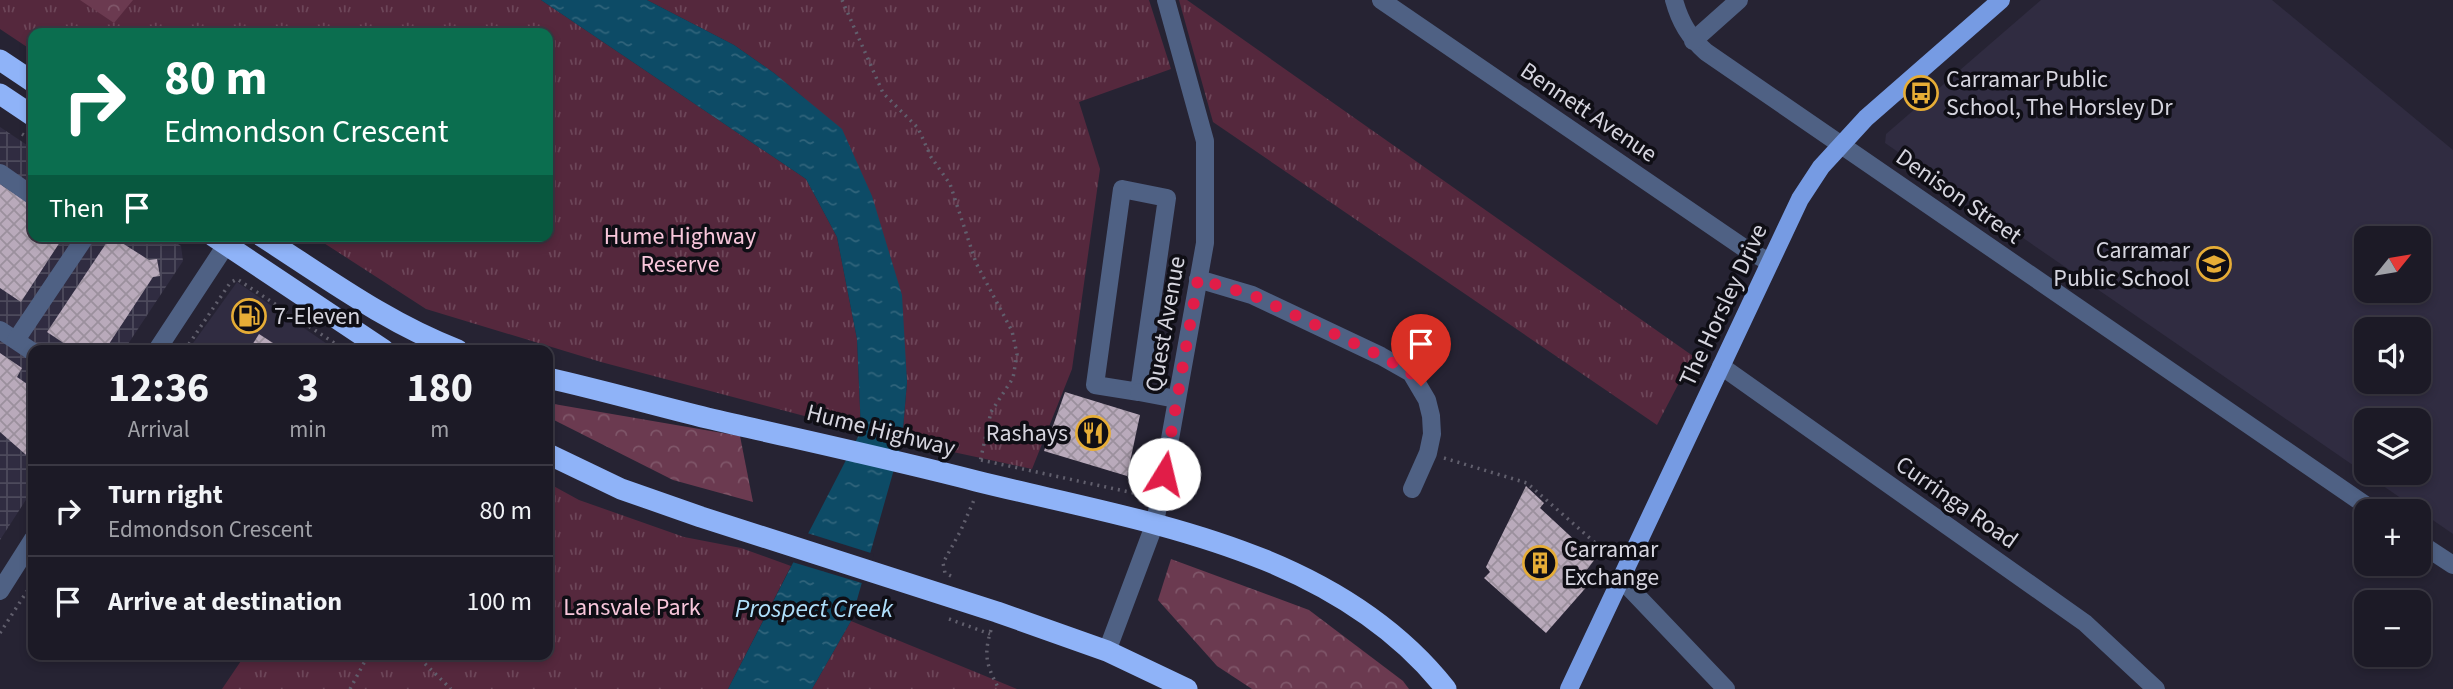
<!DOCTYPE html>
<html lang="en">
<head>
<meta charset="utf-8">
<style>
	:root { --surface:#1c1a26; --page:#292732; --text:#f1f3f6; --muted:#a0a1a7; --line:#3a3843 }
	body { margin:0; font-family:"Source Sans 3",sans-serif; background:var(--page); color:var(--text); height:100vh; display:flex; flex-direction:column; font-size:26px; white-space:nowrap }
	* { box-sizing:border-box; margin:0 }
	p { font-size:23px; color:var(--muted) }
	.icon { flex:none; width:38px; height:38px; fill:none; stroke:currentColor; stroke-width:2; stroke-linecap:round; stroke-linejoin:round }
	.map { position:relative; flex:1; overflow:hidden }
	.drawer { position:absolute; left:28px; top:345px; width:525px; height:315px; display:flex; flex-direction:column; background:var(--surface); border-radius:14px; box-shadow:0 4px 10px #0003,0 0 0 2px var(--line) }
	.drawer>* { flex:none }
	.hud { position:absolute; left:28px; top:28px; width:525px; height:214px; border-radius:14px; box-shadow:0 4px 10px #0003,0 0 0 2px var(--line); background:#0b6e4f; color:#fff; overflow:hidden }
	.needle { width:46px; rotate:60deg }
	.fabs { position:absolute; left:2354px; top:226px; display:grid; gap:14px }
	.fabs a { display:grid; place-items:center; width:77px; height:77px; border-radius:14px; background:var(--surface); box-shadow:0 4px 10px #0003,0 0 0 2px var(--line); font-size:35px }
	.pin { position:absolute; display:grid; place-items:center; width:60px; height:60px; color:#fff; margin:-72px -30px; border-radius:50% 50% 50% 0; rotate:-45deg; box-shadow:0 0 7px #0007 }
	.pin .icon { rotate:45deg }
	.me { position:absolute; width:77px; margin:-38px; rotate:9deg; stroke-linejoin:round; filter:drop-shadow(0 0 5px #0008) }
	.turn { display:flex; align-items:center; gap:24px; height:147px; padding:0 21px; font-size:32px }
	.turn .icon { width:91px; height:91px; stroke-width:2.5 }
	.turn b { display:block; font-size:49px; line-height:60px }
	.then { display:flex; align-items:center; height:66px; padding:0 21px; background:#0003; gap:14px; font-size:26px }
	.eta { display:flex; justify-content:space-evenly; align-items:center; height:119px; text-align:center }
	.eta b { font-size:42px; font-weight:700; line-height:49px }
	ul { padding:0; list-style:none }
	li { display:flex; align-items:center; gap:21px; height:91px; padding:0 21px; border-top:2px solid var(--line) }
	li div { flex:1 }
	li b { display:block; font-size:26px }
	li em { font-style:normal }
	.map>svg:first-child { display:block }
</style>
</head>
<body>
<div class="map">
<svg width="2453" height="689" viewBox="0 0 2453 689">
	<defs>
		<pattern id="industrial-grid" width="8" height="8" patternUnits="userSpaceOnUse" patternTransform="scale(1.75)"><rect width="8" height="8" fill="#302c41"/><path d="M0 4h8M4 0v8" fill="none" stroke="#4d4a5c"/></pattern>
		<pattern id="grass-tufts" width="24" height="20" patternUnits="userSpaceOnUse" patternTransform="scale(1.75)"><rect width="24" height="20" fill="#55283d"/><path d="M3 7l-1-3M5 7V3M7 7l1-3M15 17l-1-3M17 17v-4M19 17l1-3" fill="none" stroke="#6d4659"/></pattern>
		<pattern id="forest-crowns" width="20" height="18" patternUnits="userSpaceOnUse" patternTransform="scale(1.75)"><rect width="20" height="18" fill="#6b3a50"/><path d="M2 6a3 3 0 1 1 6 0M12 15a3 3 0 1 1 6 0" fill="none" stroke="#7f5669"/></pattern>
		<pattern id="water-ripples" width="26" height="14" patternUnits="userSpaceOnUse" patternTransform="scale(1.75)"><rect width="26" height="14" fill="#0d4b66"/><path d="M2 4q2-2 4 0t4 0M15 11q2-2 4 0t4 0" fill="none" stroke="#30647b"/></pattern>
		<pattern id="building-cross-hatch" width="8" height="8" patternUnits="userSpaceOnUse" patternTransform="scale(1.75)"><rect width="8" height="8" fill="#b9aabb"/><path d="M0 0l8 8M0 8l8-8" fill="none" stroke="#9b909d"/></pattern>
	</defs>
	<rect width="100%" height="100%" fill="#262333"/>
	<g fill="#302c41" fill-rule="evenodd">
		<path d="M2041,0H2272L2453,150V534L1885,143L1886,134ZM2366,238H2418V290H2366ZM2366,329H2418V382H2366ZM2366,420H2418V472H2366Z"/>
		<polygon points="237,282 336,350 188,350"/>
	</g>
	<polygon fill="url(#industrial-grid)" points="0,127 33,149 33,236 166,236 181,246 183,261 124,350 33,350 33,489 0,540"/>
	<g fill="url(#grass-tufts)">
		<polygon points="0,0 541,0 806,179 837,237 857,339 861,431 601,362 426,309 313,236 548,236 548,33 33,33 33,51 0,29"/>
		<polygon points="647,0 1149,0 1171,69 1079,102 1100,169 1072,369 1032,469 902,441 907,382 904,346 804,98 774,73 734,45"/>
		<polygon points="1179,0 1187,0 1693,356 1657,425 1213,122"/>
		<polygon points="548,483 579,500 684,537 741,548 791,566 728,689 222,689 245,655 548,654"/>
		<polygon points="851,621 1017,689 812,689"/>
	</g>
	<g fill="url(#forest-crowns)">
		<polygon points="80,0 133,0 114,23"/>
		<polygon points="548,403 740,436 753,502 673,480 548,417"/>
		<polygon points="1171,559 1309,610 1403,681 1409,689 1252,689 1217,666 1158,600"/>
	</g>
	<polygon fill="url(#water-ripples)" points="541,0 647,0 734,45 774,73 842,129 872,196 902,295 907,382 902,441 851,621 812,689 728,689 861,431 857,339 837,237 806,179"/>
	<polygon fill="#262333" points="804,532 874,554 865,584 789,561"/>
	<g fill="url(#building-cross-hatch)">
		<polygon points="0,184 33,206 33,236 51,236 60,242 21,302 0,288"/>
		<polygon points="111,236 149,260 157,259 160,276 153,277 105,350 74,350 47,332"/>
		<polygon points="259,334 284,350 249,350"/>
		<polygon points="0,353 22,368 17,377 33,388 33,461 0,432"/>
		<polygon points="1065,392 1140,415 1127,476 1044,451"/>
		<polygon points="1526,486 1544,503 1540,508 1595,559 1583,575 1590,583 1546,633 1484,578 1490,572 1486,567"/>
	</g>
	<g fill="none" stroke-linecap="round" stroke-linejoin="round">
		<g stroke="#615f6d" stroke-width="3.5" stroke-dasharray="2 5" stroke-linecap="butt">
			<polyline points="842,0 883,93 918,128 931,157 950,184 976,263 1012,331 1017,354 1013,378 991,412 980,462"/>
			<polyline points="22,134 33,141"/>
			<polyline points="175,236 181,240"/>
			<polyline points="185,350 230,283 237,279 345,350"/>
			<polyline points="1444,458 1527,483 1609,555"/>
			<polyline points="981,460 1143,495"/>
			<polyline points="951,576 945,573 943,563 961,530 974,500"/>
			<polyline points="949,619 990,634"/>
			<path d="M991,630C983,656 987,666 999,689"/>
			<polyline points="0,633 33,582"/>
			<polyline points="415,654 451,689"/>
			<polyline points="350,689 365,661 366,654"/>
		</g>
		<g stroke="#4f6184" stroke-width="18">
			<polyline points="1381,0 1747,250 1770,262"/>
			<path d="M1674,0C1680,22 1689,37 1706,52L2374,511"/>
			<polyline points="1693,41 1739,0"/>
			<polyline points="0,173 33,196"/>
			<polygon points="1122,189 1167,198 1139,392 1095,385"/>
			<polyline points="1198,279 1252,295 1381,356 1411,373 1427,400 1431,416 1432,434 1428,453 1412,489"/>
			<polyline points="0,330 33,352"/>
			<polyline points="16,340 86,236"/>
			<polyline points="157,350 226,245"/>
			<polyline points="1721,366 2085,623 2156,689"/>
			<polyline points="1139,392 1176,399"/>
			<polyline points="2418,542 2453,565"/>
			<polyline points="1621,579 1726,689"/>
			<polyline points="0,591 33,539"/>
			<polyline points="1107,651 1155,523 1205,243 1205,141 1166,0"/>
		</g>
		<polyline stroke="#769be3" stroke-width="18" points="1569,689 1800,199 1821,167 1866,118 2001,0"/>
		<g stroke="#8fb3f8" stroke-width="21">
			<polyline points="0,60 33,82"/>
			<polyline points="0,94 33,116"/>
			<polyline points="213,236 384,350"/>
			<path d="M261,236C325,277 387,323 458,350"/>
			<path d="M548,378C601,390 654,405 707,418C797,439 887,458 976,481C1141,522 1334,547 1446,689"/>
			<polyline points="548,454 621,489 701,517 997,612 1107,651 1187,689"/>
		</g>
	</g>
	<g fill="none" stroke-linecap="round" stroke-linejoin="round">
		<polyline stroke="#e11d48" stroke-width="12" stroke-dasharray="0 21.6" points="1164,474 1198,279 1252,295 1381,356 1411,373 1421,386"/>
	</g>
	<defs>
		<g id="bus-ring" transform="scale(1.75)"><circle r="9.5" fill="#0f0e15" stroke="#e6ad36" stroke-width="1.5"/><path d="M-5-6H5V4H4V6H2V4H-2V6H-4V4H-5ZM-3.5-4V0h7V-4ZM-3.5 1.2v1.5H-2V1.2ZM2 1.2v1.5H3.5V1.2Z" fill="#e6ad36"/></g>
		<g id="school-ring" transform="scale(1.75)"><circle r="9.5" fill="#0f0e15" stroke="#e6ad36" stroke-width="1.5"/><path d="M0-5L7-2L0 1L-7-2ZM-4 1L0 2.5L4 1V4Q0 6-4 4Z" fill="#e6ad36"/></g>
		<g id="fuel-ring" transform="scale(1.75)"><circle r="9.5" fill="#0f0e15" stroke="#e6ad36" stroke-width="1.5"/><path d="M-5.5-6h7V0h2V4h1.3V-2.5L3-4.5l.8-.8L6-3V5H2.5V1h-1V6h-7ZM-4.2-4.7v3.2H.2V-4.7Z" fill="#e6ad36"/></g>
		<g id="restaurant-ring" transform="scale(1.75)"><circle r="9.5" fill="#0f0e15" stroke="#e6ad36" stroke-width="1.5"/><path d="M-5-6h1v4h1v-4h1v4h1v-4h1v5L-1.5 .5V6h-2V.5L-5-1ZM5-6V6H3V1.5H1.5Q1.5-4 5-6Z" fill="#e6ad36"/></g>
		<g id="building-ring" transform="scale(1.75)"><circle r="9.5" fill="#0f0e15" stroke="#e6ad36" stroke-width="1.5"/><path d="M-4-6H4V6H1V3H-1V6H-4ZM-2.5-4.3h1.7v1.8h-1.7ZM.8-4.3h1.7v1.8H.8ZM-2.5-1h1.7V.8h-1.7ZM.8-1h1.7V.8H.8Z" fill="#e6ad36"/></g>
	</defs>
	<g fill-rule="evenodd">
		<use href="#bus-ring" x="1921" y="93"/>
		<use href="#school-ring" x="2214" y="264"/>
		<use href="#fuel-ring" x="249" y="316"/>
		<use href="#restaurant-ring" x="1093" y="433"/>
		<use href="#building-ring" x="1540" y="563"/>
	</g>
	<g text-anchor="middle" stroke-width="7" stroke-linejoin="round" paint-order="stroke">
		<g font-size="24" fill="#d6d5df" stroke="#0f0e15" text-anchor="start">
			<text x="1946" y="87">Carramar Public<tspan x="1946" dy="28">School, The Horsley Dr</tspan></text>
			<text x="2190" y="258" text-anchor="end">Carramar<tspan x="2190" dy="28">Public School</tspan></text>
			<text x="274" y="324">7-Eleven</text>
			<text x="1068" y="441" text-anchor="end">Rashays</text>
			<text x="1564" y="557">Carramar<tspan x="1564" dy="28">Exchange</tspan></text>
		</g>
		<g font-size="24" fill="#d6d5df" stroke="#0f0e15">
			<text transform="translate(1589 112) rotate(34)" y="8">Bennett Avenue</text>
			<text transform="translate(1959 196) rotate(35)" y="8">Denison Street</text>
			<text transform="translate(1723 305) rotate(-65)" y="8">The Horsley Drive</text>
			<text transform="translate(1165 324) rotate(-80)" y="8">Quest Avenue</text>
			<text transform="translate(881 430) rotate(14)" y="8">Hume Highway</text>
			<text transform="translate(1957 502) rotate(35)" y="8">Curringa Road</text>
		</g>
		<g font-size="24" fill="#f8c6db" stroke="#0f0e15">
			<text x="680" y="244">Hume Highway<tspan x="680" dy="28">Reserve</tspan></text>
			<text x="632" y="615">Lansvale Park</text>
		</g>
		<g font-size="26" font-style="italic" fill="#aedef9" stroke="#0f0e15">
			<text x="814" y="617">Prospect Creek</text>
		</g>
	</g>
</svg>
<div class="fabs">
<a><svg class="needle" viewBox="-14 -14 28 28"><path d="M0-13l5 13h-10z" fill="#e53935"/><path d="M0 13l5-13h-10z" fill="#a0a1a7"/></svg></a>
<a><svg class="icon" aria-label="sound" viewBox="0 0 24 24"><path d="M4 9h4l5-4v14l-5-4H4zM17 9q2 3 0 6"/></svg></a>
<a><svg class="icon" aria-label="layers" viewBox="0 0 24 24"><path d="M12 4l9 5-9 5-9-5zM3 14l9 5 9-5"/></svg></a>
<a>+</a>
<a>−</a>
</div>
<div class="pin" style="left:1421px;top:386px;background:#d93025"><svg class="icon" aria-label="arrive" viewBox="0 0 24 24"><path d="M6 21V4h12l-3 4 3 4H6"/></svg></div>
<svg class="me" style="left:1164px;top:474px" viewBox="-20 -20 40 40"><circle r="19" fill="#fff"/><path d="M0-13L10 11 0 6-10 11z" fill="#e11d48"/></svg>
<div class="hud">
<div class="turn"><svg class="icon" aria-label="right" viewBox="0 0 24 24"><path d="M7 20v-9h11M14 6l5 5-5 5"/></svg><div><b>80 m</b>Edmondson Crescent</div></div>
<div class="then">Then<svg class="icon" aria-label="arrive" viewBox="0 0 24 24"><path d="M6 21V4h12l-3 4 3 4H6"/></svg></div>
</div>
<section class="drawer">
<div class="eta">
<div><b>12:36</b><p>Arrival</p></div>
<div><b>3</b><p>min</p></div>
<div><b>180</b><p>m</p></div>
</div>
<ul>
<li><svg class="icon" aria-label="right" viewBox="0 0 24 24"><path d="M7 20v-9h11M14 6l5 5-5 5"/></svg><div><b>Turn right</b><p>Edmondson Crescent</p></div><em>80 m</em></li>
<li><svg class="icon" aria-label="arrive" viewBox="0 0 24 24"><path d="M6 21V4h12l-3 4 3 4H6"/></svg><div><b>Arrive at destination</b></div><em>100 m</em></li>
</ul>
</section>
</div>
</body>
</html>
